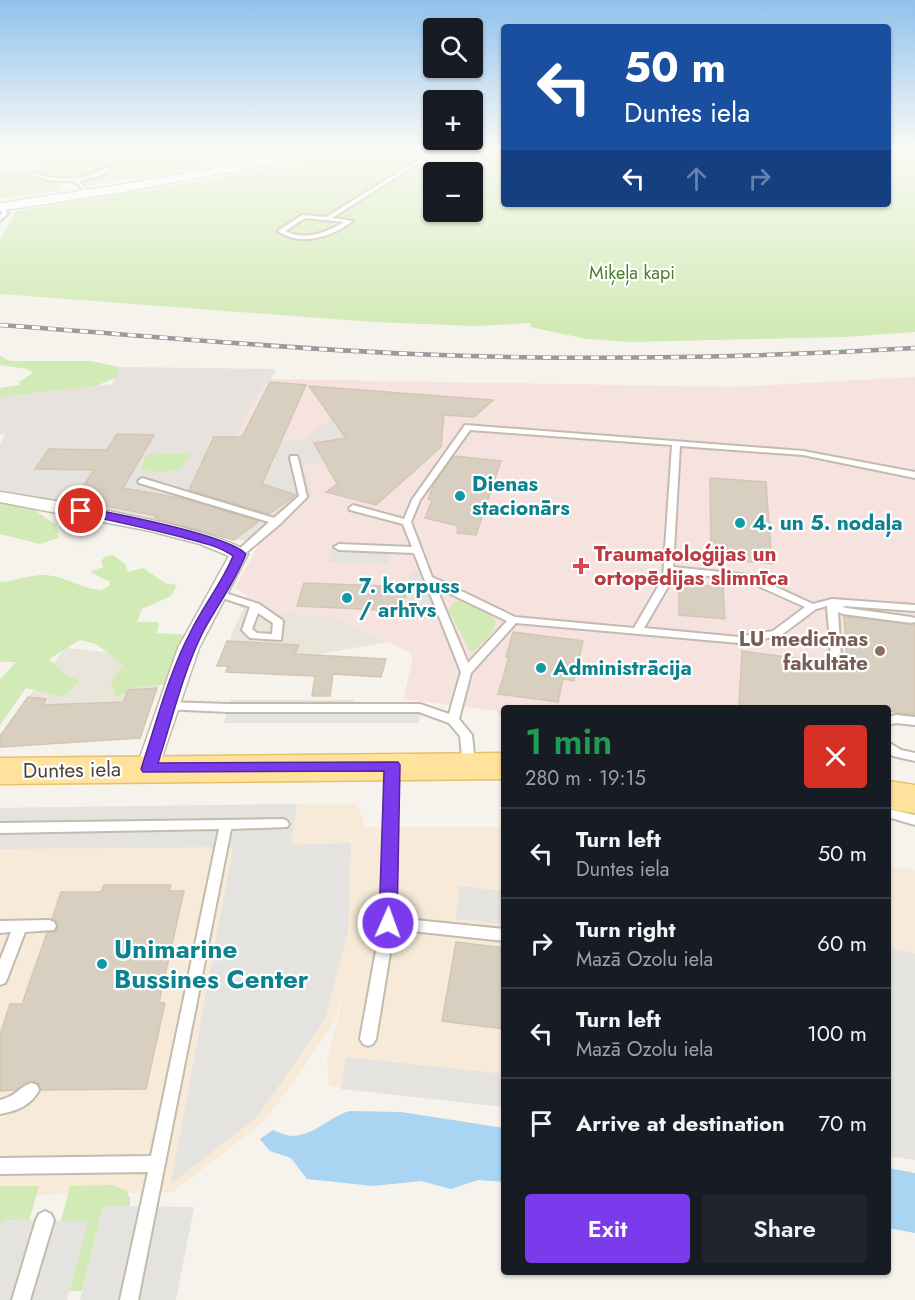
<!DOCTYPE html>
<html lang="en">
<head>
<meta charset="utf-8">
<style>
	:root { --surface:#171b24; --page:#20242c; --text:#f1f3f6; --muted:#9ea1a6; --line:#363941; --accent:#7c3aed }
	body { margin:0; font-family:Jost,sans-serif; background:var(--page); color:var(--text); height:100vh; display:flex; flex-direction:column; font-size:22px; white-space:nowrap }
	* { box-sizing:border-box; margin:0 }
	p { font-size:20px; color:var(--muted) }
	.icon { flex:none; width:33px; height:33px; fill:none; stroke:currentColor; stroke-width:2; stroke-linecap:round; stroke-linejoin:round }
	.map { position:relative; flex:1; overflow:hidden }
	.details { position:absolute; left:501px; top:705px; width:390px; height:570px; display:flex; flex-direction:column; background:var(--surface); border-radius:6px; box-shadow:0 2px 4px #0004 }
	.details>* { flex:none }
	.banner { position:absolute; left:501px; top:24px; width:390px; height:183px; border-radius:6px; box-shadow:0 2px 4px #0004; background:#1a4fa0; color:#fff; overflow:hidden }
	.fabs { position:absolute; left:423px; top:18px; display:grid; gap:12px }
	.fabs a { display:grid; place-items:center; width:60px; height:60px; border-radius:6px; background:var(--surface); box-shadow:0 2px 4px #0004; font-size:30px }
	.pin { position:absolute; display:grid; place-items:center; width:51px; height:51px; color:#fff; margin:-26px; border:3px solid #fff; border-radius:50%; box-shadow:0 2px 6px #0007 }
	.me { position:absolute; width:66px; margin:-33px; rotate:2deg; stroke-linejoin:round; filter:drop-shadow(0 0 4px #0008) }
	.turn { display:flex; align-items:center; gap:21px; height:126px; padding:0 24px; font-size:27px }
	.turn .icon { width:78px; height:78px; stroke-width:2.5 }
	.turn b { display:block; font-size:42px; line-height:51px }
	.lanes { display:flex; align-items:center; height:57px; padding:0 24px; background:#0003; justify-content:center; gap:30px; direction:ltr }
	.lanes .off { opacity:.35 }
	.round { display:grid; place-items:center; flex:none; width:63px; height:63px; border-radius:6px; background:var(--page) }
	.summary { display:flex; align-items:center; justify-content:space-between; height:102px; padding:0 24px }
	h1 { font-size:36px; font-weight:600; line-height:45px; color:#1e9e55 }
	.action { display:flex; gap:12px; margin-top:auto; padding:12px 24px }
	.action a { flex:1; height:69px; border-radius:6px; background:var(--accent); color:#fff; font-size:24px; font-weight:600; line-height:69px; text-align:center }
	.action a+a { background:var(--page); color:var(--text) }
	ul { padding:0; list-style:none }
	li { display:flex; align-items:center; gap:18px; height:90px; padding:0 24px; border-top:2px solid var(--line) }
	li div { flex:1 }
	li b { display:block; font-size:22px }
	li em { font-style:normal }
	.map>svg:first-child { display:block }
</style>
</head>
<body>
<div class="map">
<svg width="915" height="1300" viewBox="0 0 915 1300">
	<rect width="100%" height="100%" fill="#f6f3ec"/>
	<g fill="#eae5da">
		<polygon points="247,595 274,612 327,615 388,642 314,655 295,654 298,645 290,644 287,653 230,646 231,635 244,608 239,608"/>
		<polygon points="65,648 169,658 140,738 0,747 0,736"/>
	</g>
	<g fill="#f7ead8">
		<polygon points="356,803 366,827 504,827 504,1101 329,1086 327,1060 348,979 335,1021 266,1120 173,1192 0,1196 0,808"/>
		<polygon points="888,866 915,870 915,1158 888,1154"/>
	</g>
	<polygon fill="#e6e2dd" points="119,367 276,369 271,379 253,401 237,437 333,417 376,420 313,496 259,544 0,491 0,445 5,434 0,435 0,397 112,384"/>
	<polygon fill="#f6e3e0" points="915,377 915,715 888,711 888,708 757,708 740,706 739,708 504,708 503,722 497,711 403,699 413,659 409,652 327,615 274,612 235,588 259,544 313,496 303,465 373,454 333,417 303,441 236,437 253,401 271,379 734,387"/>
	<g fill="#d2eab5" fill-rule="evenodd">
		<polygon points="0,148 18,148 16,155 26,156 27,163 0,165"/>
		<polygon points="164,148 309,148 108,183 77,186 70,182 54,185 60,190 71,189 0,199 0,171 38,168 38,155 125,149 128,155 114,159 115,162 140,156 140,150"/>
		<path d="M375,148H504V204H888V148H915V332L843,337L631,342L587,339L530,327L531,323L475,326L373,322L0,294V240L16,211L215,179ZM434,172H472V212H434Z"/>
		<polygon points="0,356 10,361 91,361 119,367 115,378 96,386 0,397 0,388 20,385 19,382 33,373 27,369 0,365"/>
		<path d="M148,453L190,454L182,468C170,472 152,475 141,468Z"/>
		<polygon points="0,494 16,497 56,525 59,538 40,544 0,534"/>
		<path d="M113,555L125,564L128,572L143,568L165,583L177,585L171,596L142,609L137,622H159L157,633L189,635L167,684L138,687L116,697L111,682L123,664L96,644L80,640L49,659L66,675L80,681L63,697L26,688L0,725V679L16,662H0V582C16,581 31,574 47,575C66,577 82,589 101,590L109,586L110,582L90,572L103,567L101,561L106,556Z"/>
		<polygon points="464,599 491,615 496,621 491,634 473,652 470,651 449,611 452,603"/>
		<polygon points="113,1185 126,1190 130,1198 130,1206 103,1206 82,1291 69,1291 88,1221 61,1221 70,1186"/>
		<polygon points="0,1186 39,1186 29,1221 3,1220 0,1229"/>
	</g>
	<g fill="#e5e3e0">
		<polygon points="333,544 392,547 387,565 327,562"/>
		<polygon points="411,571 421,572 439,615 402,614"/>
		<polygon points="230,700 354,700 353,707 420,707 419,723 224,723"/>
		<polygon points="297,804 291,845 351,843 348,932 325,1019 258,1116 171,1184 233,847 0,849 0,808"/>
		<polygon points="459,886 504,891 504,924 456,919"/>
		<polygon points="888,947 915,954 915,1160 888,1156"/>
		<polygon points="346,1057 504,1074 504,1107 341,1089"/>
		<polygon points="103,1206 194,1207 176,1300 80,1300"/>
		<polygon points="3,1220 88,1221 67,1300 0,1300 0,1229"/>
	</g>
	<g fill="#a9d4f2">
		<path d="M350,1111L401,1112L504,1128V1182L478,1180L451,1189L421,1181L373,1186L307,1179L291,1158L270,1151L260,1139L273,1130C278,1132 286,1136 292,1136C314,1136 330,1116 350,1111Z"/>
		<polygon points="888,1168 915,1173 915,1233 888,1228"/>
	</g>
	<g fill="#d8cfc1" stroke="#d3c7b4" stroke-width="1.5">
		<polygon points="270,382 306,385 262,484 296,495 269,514 189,490 214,437 242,437"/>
		<polygon points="309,386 493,400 474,417 444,415 441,447 376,505 326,492 337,484 314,443 346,438"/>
		<polygon points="117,434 154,435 123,488 185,499 259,521 234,540 155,518 158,516 74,500 94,470 35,469 49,449 107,450"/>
		<polygon points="454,456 501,461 476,535 457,533 458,526 425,518 432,500 428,499 435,482"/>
		<polygon points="710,478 766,482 772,564 711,558"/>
		<polygon points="386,581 408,583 402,611 297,606 304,583 385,586"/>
		<polygon points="679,583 723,587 725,619 679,615"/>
		<polygon points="844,616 915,624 915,715 888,711 888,708 757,708 739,706 742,651 847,665"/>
		<polygon points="513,632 583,641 574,681 563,679 558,702 498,694 509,657 506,657"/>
		<polygon points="227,641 299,645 295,654 386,659 381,677 333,674 330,696 312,696 315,676 226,672 228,666 217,666"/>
		<polygon points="157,688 140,738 0,747 0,736 28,697 46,699 43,705 123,702 128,690"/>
		<polygon points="104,885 171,885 169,891 184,891 159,1002 165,1003 146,1089 41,1090 39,1084 32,1081 15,1090 0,1091 0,1034 10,1004 22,1004 47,933 54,932 58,927 56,921 52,919 61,892 101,892"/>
		<polygon points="456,942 504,948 504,1029 442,1021"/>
	</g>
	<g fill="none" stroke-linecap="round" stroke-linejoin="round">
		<g stroke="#c2bbae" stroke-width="4">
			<g id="service">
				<path d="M438,148H443L332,218L353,221C332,237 301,247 278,231L302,215L326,217ZM305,218L344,222C326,233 305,241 285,231Z"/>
				<path d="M106,167L110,168L102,175L79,181L90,194L88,195L75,181L46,180L32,174L34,173C57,181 86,182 106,167Z"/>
				<polygon points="1,205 8,213 0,221 0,216 2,213 0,209"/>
				<path d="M465,425L803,451L915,472V478L803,455L680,446L673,567L750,575L813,604L832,599L915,605V611L842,606L846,608L911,617L915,618V622L911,623L843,614L838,612L841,657L836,660L831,657L827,606L816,609L780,636L739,643L516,623L471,673L459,719L472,735L475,765L473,768H465L463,765L460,736L449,723L419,712H228L164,709L162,706L164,703L168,702L228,704H420L449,714L461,672L414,553L339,550L334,547L339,544L412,547L403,524L350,510L349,508L353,505L404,519L412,500ZM470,430L672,445L663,578L634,628L515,617L432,577L411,522L420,500ZM673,572L745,580L805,607L773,631L739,637L644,628L673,578ZM436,587L507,621L468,663Z"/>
				<polygon points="291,456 297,456 298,458 307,497 280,524 242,556 236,556 234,554 236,552 269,522 139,483 138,481 142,478 145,479 274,518 299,496 290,458"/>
				<path d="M219,591L259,604L282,620L283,622L281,640L250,638L242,630L250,607L216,596L214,594ZM258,613L273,623L272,634L257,633L252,629Z"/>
				<polygon points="896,715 915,717 915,725 896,723 888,725 888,717"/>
				<polygon points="888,742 901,750 915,753 915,761 893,756 888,752"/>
				<polygon points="392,762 396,763 398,766 395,918 504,929 504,941 394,929 376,1039 373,1044 368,1046 363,1044 360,1039 381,923 386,766 388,763"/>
				<polygon points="888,809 915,815 915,825 888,817"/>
				<polygon points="283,819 287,821 289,824 287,827 231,829 138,1300 120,1300 148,1172 0,1174 0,1158 151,1156 219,829 0,833 0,823"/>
				<polygon points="49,920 54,922 56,926 54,930 25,932 7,979 5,983 0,985 0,960 11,932 0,933 0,921"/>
				<path d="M31,1083L37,1085L39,1090C31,1106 16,1111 0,1114V1100C17,1096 18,1088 31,1083Z"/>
				<polygon points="45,1211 51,1214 54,1220 30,1300 12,1300 36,1220 39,1214"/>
			</g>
		</g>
		<g stroke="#c2bbae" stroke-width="3">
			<path id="minor" d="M0,492C39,498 231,529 248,554L199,648L156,775L148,777L140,775L136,769L178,648L229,556L200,544L150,531L0,502Z"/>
		</g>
		<g stroke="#c2bbae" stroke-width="2">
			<polygon id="tertiary" points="324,148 348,148 343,151 118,193 0,211 0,203 118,185"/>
		</g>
		<g stroke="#e6c16a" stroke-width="3">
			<g id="primary">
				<polygon points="504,753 504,779 0,784 0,758"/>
				<polygon points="888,781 915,785 915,813 888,809"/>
			</g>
		</g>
		<use href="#service" fill="#fff" fill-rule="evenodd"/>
		<use href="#minor" fill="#fff" fill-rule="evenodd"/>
		<use href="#tertiary" fill="#fff" fill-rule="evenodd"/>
		<use href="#primary" fill="#ffe39c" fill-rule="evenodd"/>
		<g stroke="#9a9a9a" stroke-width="4.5">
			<path id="rail" d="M0,325C138,335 275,348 413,354C581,361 748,358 915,348"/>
		</g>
		<use href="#rail" stroke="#fff" stroke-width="3" stroke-dasharray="8" stroke-linecap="butt"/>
	</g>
	<linearGradient id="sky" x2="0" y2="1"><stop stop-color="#8fc1ec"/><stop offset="0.45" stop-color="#fbfaf6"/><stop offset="1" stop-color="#fbfaf6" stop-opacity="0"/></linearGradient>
	<rect width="915" height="330" fill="url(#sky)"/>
	<path fill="#7c3aed" stroke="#51269a" stroke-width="1.5" d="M81,507C112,513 227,534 246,554C235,582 217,606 203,632C183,672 172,720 158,763L398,762L400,765L397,923L394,928L388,930L381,928L379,923L384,771L143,772L141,769C156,724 168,675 190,633C203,606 222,583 233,556C217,545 199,542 181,537C146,528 112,521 77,513L75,511Z"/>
	<g fill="#0f9aa8" stroke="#fff" stroke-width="2">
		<circle cx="460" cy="496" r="6"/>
		<circle cx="740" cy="523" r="6"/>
		<circle cx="347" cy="598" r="6"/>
		<circle cx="541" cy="668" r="6"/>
		<circle cx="102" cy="964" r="6"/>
	</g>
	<path fill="#e0444e" stroke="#fff" stroke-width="2" d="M578 557h6v6h6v6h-6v6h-6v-6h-6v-6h6z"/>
	<circle fill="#8d6e63" stroke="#fff" stroke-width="2" cx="880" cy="651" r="6"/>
	<g text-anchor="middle" stroke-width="4.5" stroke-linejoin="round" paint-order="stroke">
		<g font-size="18" fill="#4a7f2a" stroke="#fff">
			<text x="632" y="279">Miķeļa kapi</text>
		</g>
		<g font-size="21" font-weight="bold" fill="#0d838f" stroke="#fff" text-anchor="start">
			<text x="472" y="491">Dienas<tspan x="472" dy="24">stacionārs</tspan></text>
			<text x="752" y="530">4. un 5. nodaļa</text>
			<text x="359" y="593">7. korpuss<tspan x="359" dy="24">/ arhīvs</tspan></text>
			<text x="553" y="675">Administrācija</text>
		</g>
		<g font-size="21" font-weight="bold" fill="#be3a42" stroke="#fff" text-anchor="start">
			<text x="594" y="561">Traumatoloģijas un<tspan x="594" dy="24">ortopēdijas slimnīca</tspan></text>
		</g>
		<g font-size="21" font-weight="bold" fill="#785e54" stroke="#fff" text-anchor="end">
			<text x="868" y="646">LU medicīnas<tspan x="868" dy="24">fakultāte</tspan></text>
		</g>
		<g font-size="21" fill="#4b4439" stroke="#fff">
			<text transform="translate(72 770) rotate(-1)" y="7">Duntes iela</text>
		</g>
		<g font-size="26" font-weight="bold" fill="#0d838f" stroke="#fff" text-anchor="start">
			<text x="114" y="958">Unimarine<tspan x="114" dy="30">Bussines Center</tspan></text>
		</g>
	</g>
</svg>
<div class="fabs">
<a><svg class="icon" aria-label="search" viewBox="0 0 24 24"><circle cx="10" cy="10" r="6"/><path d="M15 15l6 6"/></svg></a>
<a>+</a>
<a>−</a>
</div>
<div class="pin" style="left:81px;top:511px;background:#d93025"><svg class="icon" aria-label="arrive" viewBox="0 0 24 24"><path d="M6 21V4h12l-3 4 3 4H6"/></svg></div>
<svg class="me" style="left:388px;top:923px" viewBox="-20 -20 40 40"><circle r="17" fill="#7c3aed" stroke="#fff" stroke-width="3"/><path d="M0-11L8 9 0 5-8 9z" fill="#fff"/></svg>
<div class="banner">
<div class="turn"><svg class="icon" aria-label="left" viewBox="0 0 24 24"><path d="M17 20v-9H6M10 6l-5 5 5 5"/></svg><div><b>50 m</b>Duntes iela</div></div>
<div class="lanes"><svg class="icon" aria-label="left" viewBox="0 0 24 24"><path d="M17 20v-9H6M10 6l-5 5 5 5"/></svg><svg class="icon off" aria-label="ahead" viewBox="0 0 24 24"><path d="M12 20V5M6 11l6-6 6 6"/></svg><svg class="icon off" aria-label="right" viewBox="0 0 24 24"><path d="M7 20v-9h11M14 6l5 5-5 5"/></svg></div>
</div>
<section class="details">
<div class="summary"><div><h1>1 min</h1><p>280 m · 19:15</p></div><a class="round" style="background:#d93025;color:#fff"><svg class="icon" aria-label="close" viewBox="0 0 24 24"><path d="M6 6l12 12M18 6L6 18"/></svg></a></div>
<ul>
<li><svg class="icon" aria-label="left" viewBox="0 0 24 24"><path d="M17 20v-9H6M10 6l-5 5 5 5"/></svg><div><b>Turn left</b><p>Duntes iela</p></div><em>50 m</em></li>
<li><svg class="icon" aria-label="right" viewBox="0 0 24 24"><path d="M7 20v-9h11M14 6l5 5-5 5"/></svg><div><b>Turn right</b><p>Mazā Ozolu iela</p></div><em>60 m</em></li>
<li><svg class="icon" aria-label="left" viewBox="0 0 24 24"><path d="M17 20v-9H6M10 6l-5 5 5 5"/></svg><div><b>Turn left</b><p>Mazā Ozolu iela</p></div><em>100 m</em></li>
<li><svg class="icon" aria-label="arrive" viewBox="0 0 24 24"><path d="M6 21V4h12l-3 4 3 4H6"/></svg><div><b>Arrive at destination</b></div><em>70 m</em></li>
</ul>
<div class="action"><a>Exit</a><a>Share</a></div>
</section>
</div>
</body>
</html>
